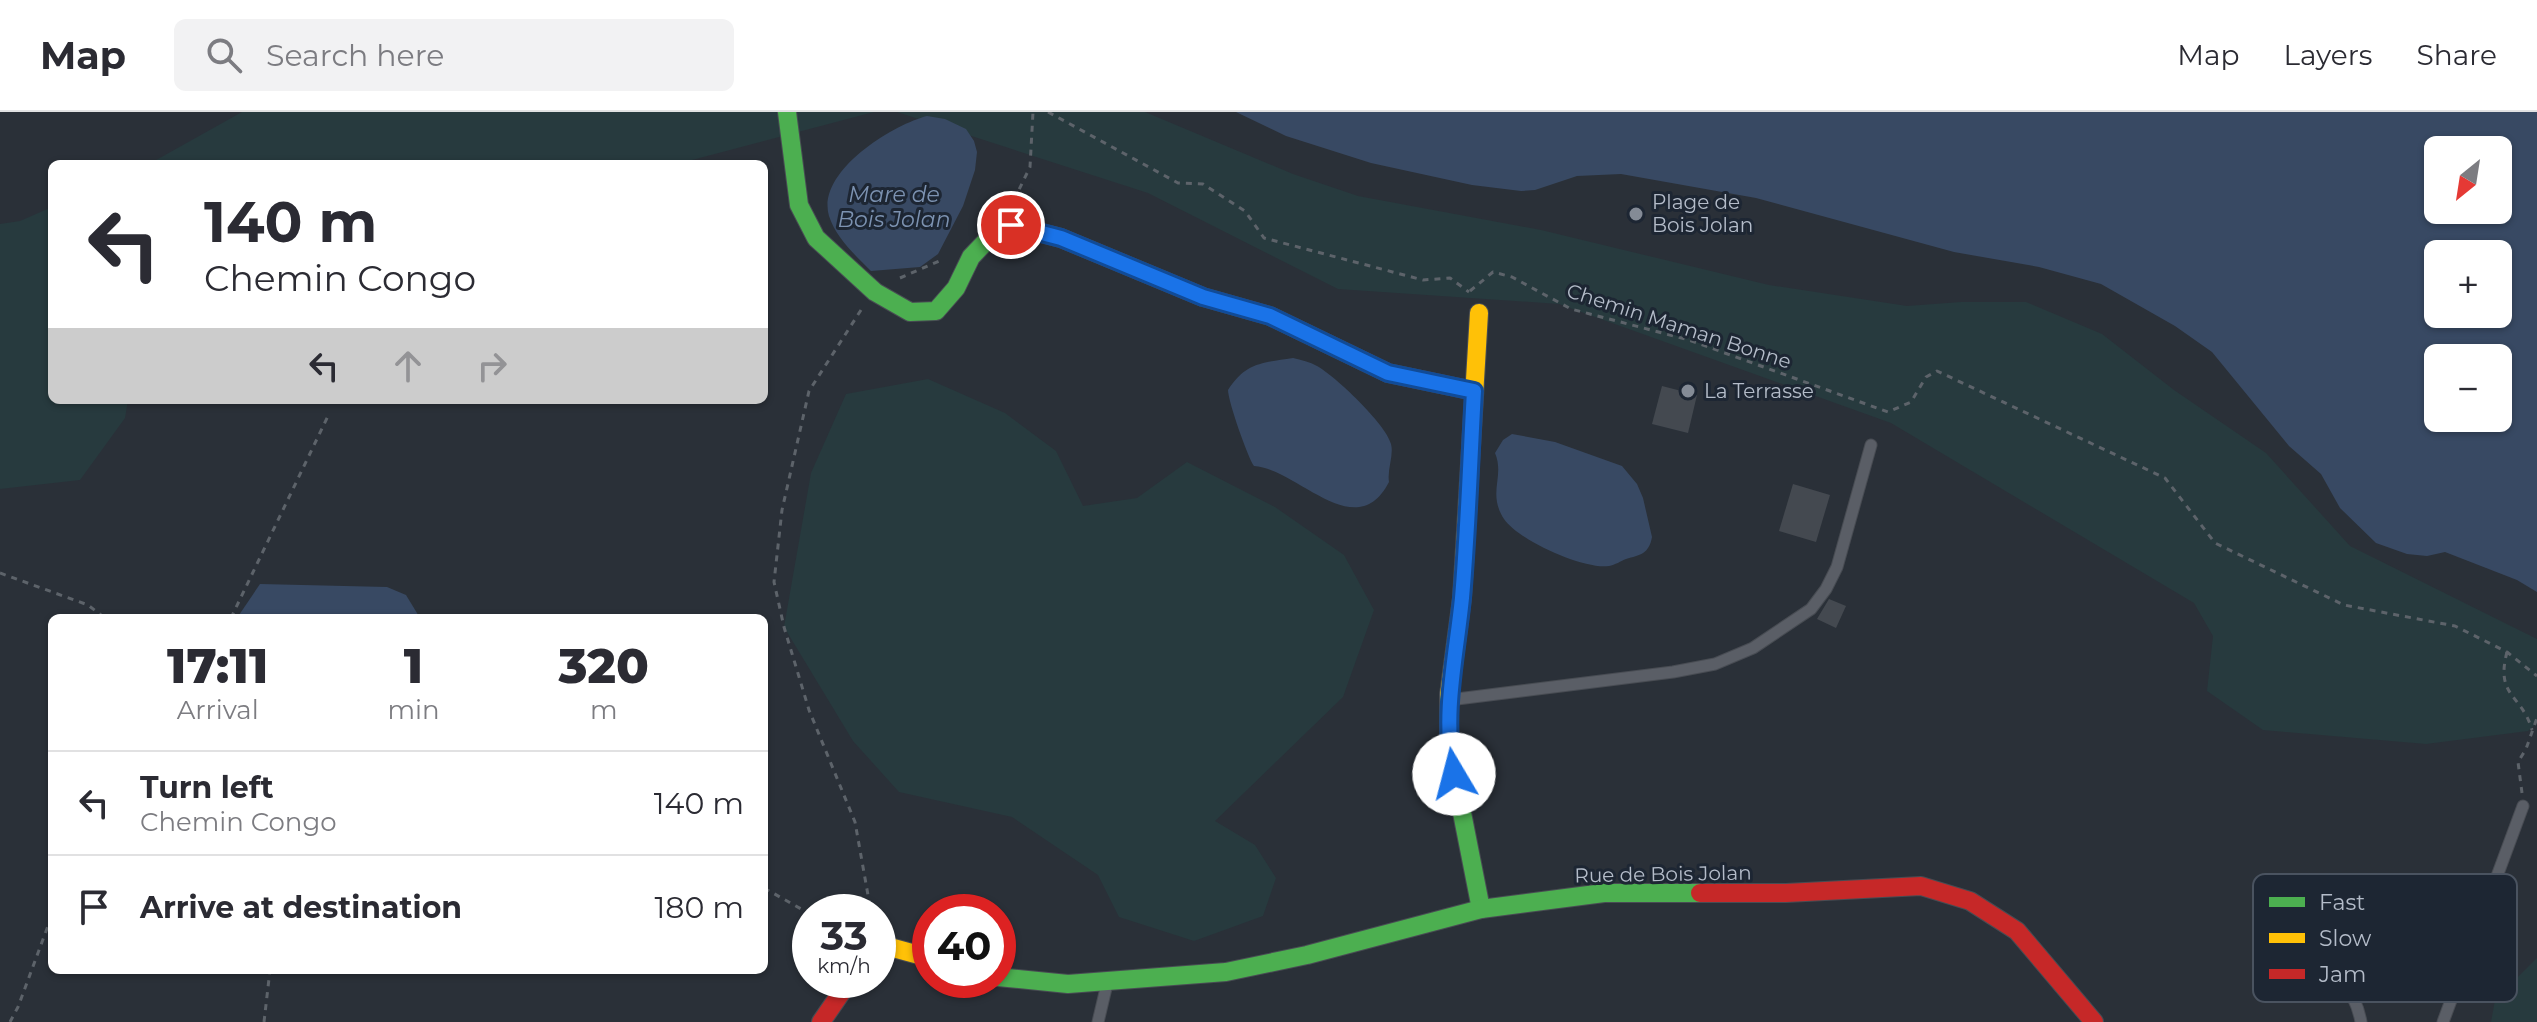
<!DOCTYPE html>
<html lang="en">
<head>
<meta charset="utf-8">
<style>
	:root { --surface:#fff; --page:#f2f2f3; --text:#2b2b33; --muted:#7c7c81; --line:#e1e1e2 }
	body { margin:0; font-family:Montserrat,sans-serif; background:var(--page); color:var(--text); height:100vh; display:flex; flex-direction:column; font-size:30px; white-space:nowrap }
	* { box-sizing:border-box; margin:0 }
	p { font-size:26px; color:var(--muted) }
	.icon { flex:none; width:44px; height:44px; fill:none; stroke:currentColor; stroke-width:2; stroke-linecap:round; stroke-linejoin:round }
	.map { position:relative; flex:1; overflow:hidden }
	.side { position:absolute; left:48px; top:502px; width:720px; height:360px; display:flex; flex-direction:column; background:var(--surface); border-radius:12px; box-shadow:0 2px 6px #0004 }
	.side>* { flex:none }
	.guide { position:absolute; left:48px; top:48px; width:720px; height:244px; border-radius:12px; box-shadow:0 2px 6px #0004; background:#fff; color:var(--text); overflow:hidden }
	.needle { width:52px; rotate:210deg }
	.controls { position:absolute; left:2424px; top:24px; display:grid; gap:16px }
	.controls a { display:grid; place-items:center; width:88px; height:88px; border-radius:12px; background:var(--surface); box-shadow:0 2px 6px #0004; font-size:40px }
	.speed { position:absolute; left:792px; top:782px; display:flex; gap:16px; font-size:40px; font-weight:700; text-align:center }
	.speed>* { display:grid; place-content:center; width:104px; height:104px; border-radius:50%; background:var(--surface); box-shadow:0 2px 6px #0004; line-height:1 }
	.speed small { font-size:20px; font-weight:400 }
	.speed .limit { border:12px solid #d22; background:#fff; color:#111 }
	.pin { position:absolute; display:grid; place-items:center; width:68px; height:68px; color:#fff; margin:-34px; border:4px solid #fff; border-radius:50%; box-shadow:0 2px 8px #0007 }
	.me { position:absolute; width:88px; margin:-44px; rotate:352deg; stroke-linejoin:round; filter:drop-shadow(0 0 6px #0008) }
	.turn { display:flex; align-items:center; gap:28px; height:168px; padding:0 24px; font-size:36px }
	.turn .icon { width:104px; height:104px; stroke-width:2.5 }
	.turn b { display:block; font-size:56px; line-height:68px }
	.lanes { display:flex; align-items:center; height:76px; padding:0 24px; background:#0003; justify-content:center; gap:40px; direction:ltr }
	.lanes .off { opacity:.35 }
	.eta { display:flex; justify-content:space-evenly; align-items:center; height:136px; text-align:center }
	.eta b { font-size:48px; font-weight:800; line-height:56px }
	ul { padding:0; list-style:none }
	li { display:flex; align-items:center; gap:24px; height:104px; padding:0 24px; border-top:2px solid var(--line) }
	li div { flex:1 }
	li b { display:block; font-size:30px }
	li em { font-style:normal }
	header { display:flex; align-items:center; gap:48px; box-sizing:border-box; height:112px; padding:0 40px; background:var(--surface); border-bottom:2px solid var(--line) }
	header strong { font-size:38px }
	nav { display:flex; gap:44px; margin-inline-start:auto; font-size:28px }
	.search { width:560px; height:72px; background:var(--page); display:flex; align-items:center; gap:20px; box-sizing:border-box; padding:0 28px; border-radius:12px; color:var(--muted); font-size:30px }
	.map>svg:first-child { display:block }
</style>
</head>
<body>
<header>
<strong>Map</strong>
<div class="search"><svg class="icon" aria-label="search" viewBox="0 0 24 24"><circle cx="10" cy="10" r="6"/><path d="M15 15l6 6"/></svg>Search here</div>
<nav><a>Map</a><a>Layers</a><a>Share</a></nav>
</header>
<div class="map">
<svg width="2537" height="910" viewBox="0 0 2537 910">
	<rect width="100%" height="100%" fill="#2a3038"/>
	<g fill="#273a3e">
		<polygon points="242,0 874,0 677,52 149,52"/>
		<polygon points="897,0 1145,0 1293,62 1358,84 1541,118 1769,173 1907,194 1961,190 2026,190 2102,222 2174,278 2266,341 2350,434 2537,527 2537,611 2528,619 2426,632 2263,618 2207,579 2213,524 2194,491 1891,311 1559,192 1338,177 1148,81"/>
		<polygon points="52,95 52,288 128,288 125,306 80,368 0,377 0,112 20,109"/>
		<polygon points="928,267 1005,301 1056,339 1083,394 1137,386 1187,350 1275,395 1344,443 1374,498 1343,585 1215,709 1255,733 1276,766 1263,804 1194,829 1119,805 1098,763 1012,705 899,680 853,629 784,515 811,361 846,282"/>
		<polygon points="2537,846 2537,910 2491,910 2495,888"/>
	</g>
	<g fill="#384963" fill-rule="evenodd">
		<path d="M1236,0H2537V480L2517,468L2445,440L2427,444L2407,442L2376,431L2340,396L2321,362L2289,334L2212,240L2175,214L2101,172L2039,155L1954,140L1756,86L1621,62L1577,64L1535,78L1521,79L1472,73L1371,51L1286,24ZM2438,38H2498V98H2438ZM2438,142H2498V202H2438ZM2438,246H2498V306H2438Z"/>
		<path d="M927,4L945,7L966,17L974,29L977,40L975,58L963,94L938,142L920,155L871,159C856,144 836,126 829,104C816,60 892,13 927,4Z"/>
		<path d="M1293,246C1301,248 1310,250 1317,254C1335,264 1386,312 1391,332C1394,344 1387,357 1389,370C1356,434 1298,357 1254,354C1248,346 1228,289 1228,278C1246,250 1262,251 1293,246Z"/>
		<path d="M1512,322L1555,330L1622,354L1637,372L1643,386L1652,425C1649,442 1640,443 1626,447C1621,449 1615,453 1609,454C1584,458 1518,428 1504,407C1487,381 1505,365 1495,341L1503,328Z"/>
		<polygon points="260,472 387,475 406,483 420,506 237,506"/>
	</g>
	<g fill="#444950">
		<polygon points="1662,274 1697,283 1688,321 1652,312"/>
		<polygon points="1793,372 1830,383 1816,430 1779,419"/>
		<polygon points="1829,487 1846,494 1836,516 1817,507"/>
	</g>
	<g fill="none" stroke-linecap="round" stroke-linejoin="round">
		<g stroke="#484c53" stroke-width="13">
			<g id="lane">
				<polyline points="1449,588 1673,560 1715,552 1753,536 1811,497 1826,477 1837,455 1871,333"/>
				<path d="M2287,809C2316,839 2354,868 2361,910"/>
				<polyline points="1098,910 1107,872"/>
				<polyline points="2443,910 2523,694"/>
			</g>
		</g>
		<g stroke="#484c53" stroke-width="20">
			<g id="fast">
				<polyline points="787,0 799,93 816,126 875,180 910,200 936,199 956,176 971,145 992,123 1011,113 1061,126 1203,185 1270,204 1388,261 1474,279"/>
				<polyline points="1449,583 1449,635 1481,797"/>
				<polyline points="998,865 1068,872 1226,860 1307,843 1481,797 1604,781 1700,781"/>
			</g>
		</g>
		<g stroke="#484c53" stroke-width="20">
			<g id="slow">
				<polyline points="1449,583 1462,486 1479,201"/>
				<polyline points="878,837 886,834 930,846"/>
			</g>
		</g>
		<g stroke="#484c53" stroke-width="20">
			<g id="jam">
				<polyline points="1700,781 1786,781 1921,774 1970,789 2017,819 2094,910"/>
				<polyline points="821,910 850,868"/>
			</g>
		</g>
		<g stroke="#5d636a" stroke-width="3" stroke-dasharray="6 6" stroke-linecap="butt">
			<polyline points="1048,0 1178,71 1203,72 1245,99 1264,126 1423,168 1450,166 1469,180"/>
			<polyline points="1014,88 1030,55 1033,0"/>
			<polyline points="900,166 944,147"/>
			<polyline points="1470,179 1493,160 1512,165 1571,197 1689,228 1888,300 1911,290 1926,265 1937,259 2165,366 2215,431 2344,493 2455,514 2507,540 2537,564"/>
			<polyline points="861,198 809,279 782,398 774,470 784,515 809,598 855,710 871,800"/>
			<polyline points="0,461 88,493 105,506"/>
			<polyline points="231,506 328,304"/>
			<path d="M2507,540C2495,585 2522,582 2532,618"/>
			<polyline points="2522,681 2518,650 2526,637 2537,606"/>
			<polyline points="764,776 810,802"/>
			<polyline points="10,910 18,895 52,803"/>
			<polyline points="264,910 270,858"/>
		</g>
		<use href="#lane" stroke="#5a5e66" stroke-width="11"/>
		<use href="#fast" stroke="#4caf50" stroke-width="18"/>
		<use href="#slow" stroke="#ffc107" stroke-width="18"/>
		<use href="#jam" stroke="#c62828" stroke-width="18"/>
	</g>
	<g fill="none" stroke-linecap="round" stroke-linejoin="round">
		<g stroke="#114b97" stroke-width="20">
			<path id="route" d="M1011,113L1061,126L1203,185L1270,204L1388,261L1474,279C1470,348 1468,417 1462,486C1456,546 1442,602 1454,662"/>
		</g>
		<use href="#route" stroke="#1a73e8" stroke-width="14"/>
	</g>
	<g fill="#848b96" stroke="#1d2633" stroke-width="3">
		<circle cx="1636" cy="102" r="8"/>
		<circle cx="1688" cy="279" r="8"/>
	</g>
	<g text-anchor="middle" stroke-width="6" stroke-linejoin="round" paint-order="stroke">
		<g font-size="20" fill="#b4bcc9" stroke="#1d2633" text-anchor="start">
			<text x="1652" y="97">Plage de<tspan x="1652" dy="23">Bois Jolan</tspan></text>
			<text x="1704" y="286">La Terrasse</text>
		</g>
		<g font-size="20" fill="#b4bcc9" stroke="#1d2633">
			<text transform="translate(1679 214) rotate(18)" y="7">Chemin Maman Bonne</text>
			<text transform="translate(1663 762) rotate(-1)" y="7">Rue de Bois Jolan</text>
		</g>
		<g font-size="22" font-style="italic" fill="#7c92b1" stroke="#1d2633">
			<text x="894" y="90">Mare de<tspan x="894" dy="25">Bois Jolan</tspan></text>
		</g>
	</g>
	<rect x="2253" y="762" width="264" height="128" rx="12" fill="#1d2633" stroke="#4a5360" stroke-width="2"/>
	<rect x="2269" y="785" width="36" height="10" fill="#4caf50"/>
	<rect x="2269" y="821" width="36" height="10" fill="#ffc107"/>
	<rect x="2269" y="857" width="36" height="10" fill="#c62828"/>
	<g font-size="22" fill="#b4bcc9">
		<text x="2319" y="798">Fast</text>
		<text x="2319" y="834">Slow</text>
		<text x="2319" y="870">Jam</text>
	</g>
</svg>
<div class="controls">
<a><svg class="needle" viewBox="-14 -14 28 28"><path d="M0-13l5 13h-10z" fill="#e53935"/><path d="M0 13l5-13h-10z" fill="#7c7c81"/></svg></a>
<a>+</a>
<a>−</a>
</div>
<div class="speed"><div>33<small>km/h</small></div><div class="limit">40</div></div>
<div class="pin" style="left:1011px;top:113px;background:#d93025"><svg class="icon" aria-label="arrive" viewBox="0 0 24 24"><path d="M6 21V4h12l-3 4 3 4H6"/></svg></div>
<svg class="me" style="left:1454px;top:662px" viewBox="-20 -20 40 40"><circle r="19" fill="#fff"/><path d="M0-13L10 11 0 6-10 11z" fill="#1a73e8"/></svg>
<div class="guide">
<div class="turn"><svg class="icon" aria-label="left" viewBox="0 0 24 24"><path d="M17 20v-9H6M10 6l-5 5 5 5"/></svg><div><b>140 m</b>Chemin Congo</div></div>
<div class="lanes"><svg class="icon" aria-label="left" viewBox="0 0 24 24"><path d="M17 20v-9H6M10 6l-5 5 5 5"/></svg><svg class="icon off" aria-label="ahead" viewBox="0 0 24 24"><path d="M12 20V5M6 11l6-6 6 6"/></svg><svg class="icon off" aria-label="right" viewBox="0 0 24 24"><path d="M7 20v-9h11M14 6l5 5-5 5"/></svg></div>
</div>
<section class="side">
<div class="eta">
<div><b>17:11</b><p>Arrival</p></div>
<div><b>1</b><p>min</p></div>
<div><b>320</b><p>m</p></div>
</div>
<ul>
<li><svg class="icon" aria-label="left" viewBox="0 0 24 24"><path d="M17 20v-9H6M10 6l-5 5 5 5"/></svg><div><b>Turn left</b><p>Chemin Congo</p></div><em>140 m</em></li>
<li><svg class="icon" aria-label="arrive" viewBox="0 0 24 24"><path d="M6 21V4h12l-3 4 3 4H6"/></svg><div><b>Arrive at destination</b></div><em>180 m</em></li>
</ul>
</section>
</div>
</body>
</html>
